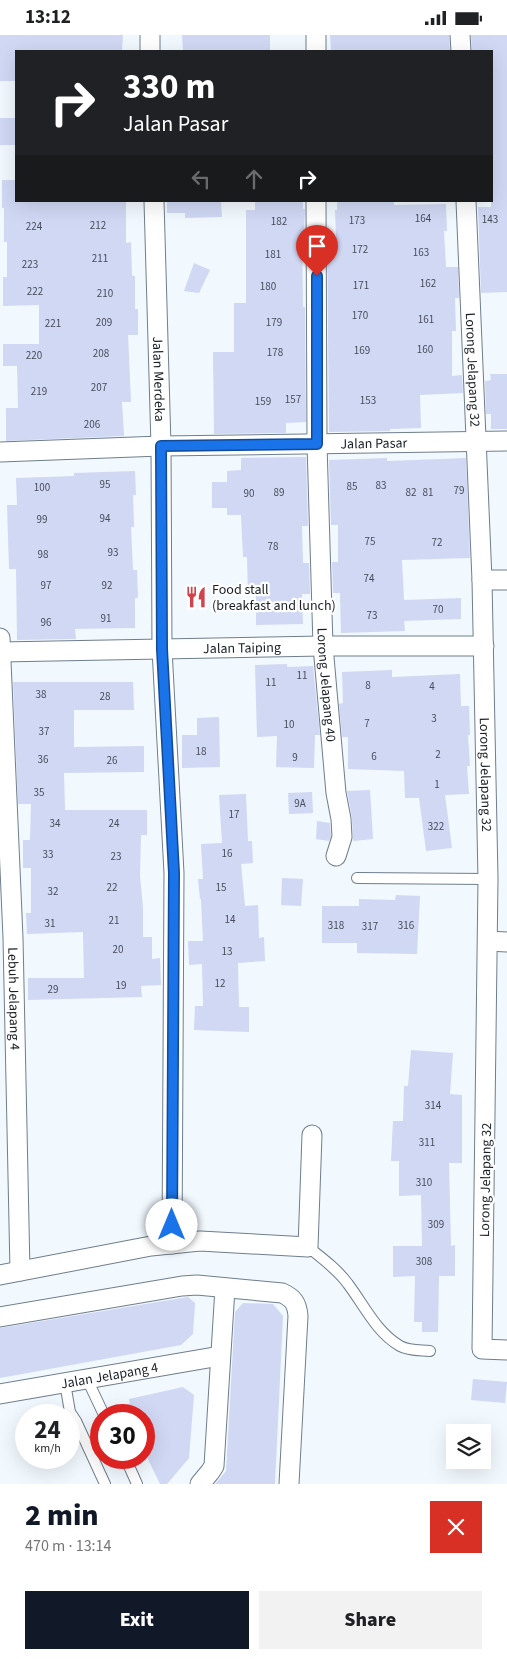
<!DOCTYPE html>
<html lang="en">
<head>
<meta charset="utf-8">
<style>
	:root { --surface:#fff; --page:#f2f2f2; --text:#202124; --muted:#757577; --accent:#111827 }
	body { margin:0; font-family:"Source Sans 3",sans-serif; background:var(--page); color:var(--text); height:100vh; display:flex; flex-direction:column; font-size:19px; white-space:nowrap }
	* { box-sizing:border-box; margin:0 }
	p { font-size:16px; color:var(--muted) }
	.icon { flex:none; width:28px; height:28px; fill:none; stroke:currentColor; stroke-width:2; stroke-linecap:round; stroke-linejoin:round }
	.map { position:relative; height:1449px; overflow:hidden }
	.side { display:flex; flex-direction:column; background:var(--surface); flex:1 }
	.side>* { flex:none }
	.guide { position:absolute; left:15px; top:15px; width:478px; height:152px; border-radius:0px; box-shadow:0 5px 20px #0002; background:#202124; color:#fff; overflow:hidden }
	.fabs { position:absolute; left:446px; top:1389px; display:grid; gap:10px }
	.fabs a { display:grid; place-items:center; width:45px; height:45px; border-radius:0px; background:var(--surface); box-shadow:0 5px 20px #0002; font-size:25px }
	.speed { position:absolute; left:15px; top:1369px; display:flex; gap:10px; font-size:25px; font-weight:700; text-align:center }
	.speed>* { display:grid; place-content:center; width:65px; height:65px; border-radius:50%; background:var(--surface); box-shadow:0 5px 20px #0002; line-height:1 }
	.speed small { font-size:12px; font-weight:400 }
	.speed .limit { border:8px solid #d22; background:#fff; color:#111 }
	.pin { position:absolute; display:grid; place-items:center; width:42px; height:42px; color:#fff; margin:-51px -21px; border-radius:50% 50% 50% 0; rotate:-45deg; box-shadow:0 0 5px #0007 }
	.pin .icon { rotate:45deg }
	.me { position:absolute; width:55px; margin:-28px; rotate:0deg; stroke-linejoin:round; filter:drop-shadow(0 0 4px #0008) }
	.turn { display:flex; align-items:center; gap:18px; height:105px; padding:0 25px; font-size:22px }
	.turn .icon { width:65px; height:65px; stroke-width:2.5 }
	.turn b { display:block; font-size:35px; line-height:42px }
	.lanes { display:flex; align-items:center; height:48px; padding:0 25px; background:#0003; justify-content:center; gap:25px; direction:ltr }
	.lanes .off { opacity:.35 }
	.round { display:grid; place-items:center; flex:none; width:52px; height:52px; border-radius:0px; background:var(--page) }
	.overview { display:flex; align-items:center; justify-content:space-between; height:85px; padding:0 25px }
	h1 { font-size:30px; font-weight:800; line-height:38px; color:var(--accent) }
	.action { display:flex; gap:10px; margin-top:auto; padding:10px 25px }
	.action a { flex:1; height:58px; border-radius:0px; background:var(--accent); color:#fff; font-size:20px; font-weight:800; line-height:58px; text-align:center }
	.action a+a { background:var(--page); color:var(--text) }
	.status { display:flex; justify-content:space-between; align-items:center; height:35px; padding:0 25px; background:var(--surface); direction:ltr }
	.status svg { height:14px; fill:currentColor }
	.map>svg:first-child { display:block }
</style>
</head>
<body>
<div class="status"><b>13:12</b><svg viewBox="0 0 49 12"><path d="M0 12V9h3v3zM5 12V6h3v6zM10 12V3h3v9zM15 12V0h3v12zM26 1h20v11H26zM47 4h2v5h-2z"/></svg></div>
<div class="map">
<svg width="507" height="1449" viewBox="0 0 507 1449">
	<rect width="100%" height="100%" fill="#f1f8fe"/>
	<g fill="#d0d8f4">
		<polygon points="0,0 123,0 122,16 16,16 16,46 0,46"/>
		<polygon points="182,0 270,0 270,16 183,16"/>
		<polygon points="330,0 449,0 450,16 331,16"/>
		<polygon points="471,0 507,0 507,257 481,258 478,172 491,172 491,16 472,16"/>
		<rect x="0" y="83" width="16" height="27"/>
		<polygon points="2,145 16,145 16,166 126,166 126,208 131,207 132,241 135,241 135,274 138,274 138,300 128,300 131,367 122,367 124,401 6,406 6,373 18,373 17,331 3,331 3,309 39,309 39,270 3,271 3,242 7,242 7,207 4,207 4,173 2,173"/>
		<polygon points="167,166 221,166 222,182 185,183 185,178 167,178"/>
		<polygon points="255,166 303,166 303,174 305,174 304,197 302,197 303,272 305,272 306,387 286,388 286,398 214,399 213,317 234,317 234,268 246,268 246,175 255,175"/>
		<polygon points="337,166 394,166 394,170 446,169 447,196 444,196 446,232 458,232 459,263 455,263 456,296 452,296 452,341 462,340 463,358 420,360 421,393 390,394 390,396 329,397 327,202 336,202 335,175 337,175"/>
		<polygon points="194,228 210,235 199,258 184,256"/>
		<polygon points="490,339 507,339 507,394 491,394 491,379 486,379 485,346 491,345"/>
		<polygon points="306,422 308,491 302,491 303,528 309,528 310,559 302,559 303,589 256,590 256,560 248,560 247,522 243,522 241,480 227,480 227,473 212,473 212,447 227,447 227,436 241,435 241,423"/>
		<polygon points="387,423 387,426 466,423 470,523 402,525 404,565 461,563 461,584 404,586 405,596 341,598 340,558 333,558 332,527 338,527 338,490 331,490 329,425"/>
		<polygon points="135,436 136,460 133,460 134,492 131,492 133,535 137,535 138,563 135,563 135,593 75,594 76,604 17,605 16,534 9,534 7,470 17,470 16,443 74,441 74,438"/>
		<polygon points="287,629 287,632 313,631 320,700 315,700 314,733 276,732 277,701 257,702 255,630"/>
		<polygon points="392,635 392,642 460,639 461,671 469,671 470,700 468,700 470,731 467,731 469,759 445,760 452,813 426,816 419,763 405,763 404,736 348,734 348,702 342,702 339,669 343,668 342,637"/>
		<polygon points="13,647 133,647 134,675 74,675 74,712 144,711 144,737 64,738 65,775 147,775 147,800 141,800 140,841 143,873 143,902 152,902 152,924 160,923 161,950 141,951 142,962 28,965 28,943 84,943 83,897 27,899 26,878 31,878 31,833 23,833 23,805 30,805 31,769 18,769"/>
		<polygon points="219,682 220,732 182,733 182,700 197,700 197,683"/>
		<polygon points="370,755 373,804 353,806 352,783 347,756"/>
		<polygon points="312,757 313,778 289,779 288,758"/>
		<polygon points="246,759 248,806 252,806 253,828 241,829 245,871 258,870 259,903 264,902 265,926 238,928 239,972 249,972 249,997 194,995 195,971 203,971 202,929 189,930 188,906 203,906 201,864 200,864 198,844 203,844 201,809 222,808 219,760"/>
		<polygon points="317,786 330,788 331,801 329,806 316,804"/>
		<polygon points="282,843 303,844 301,871 281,870"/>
		<polygon points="396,860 420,861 417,919 357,918 357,908 322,908 322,871 359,871 359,864 395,865"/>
		<polygon points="411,1015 453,1018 450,1059 462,1060 462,1128 449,1128 451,1211 455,1210 455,1241 439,1241 438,1297 422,1297 422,1287 414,1287 415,1241 393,1242 393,1211 422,1211 421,1160 399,1161 399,1126 391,1126 393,1086 403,1086 404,1051 408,1051"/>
		<polygon points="188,1262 195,1268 193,1299 181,1310 0,1343 0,1293"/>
		<polygon points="243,1268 273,1269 283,1281 275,1449 215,1449 226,1436 235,1277"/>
		<polygon points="473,1344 507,1347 505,1368 471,1365"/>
		<polygon points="183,1352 194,1360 189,1423 167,1449 160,1449 144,1416 144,1380 131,1380 129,1364"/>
	</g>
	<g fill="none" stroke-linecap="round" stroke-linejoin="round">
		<g stroke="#6f7e8c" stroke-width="12">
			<g id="lane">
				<polyline points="357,843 488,844"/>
				<path d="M308,1212C322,1223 338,1235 348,1249C364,1270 376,1297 400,1311C409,1316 420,1315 430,1316"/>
				<polyline points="87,1344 104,1380"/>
				<polyline points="65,1348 70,1377 76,1386 105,1449"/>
				<polyline points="125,1422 137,1449"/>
			</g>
		</g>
		<g stroke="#6f7e8c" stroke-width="21">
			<g id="street">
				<polyline points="150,0 150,16"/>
				<polyline points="316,0 316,16"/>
				<polyline points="460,0 461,16"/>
				<path id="s1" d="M154,166L161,411L162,614L174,838L172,1209"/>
				<path id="s2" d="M316,166L317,409L323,611L336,758L341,784L342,802L336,821"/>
				<path id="s3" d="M466,166L482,545L488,844L482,1314L507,1315"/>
				<path id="s4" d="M0,417L161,411L507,406"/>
				<polyline points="482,545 507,545"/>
				<path id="s5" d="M0,603L13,903L20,1236"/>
				<path id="s6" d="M0,617L323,611H484"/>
				<polyline points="488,906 507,907"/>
				<polyline points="0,1240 151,1211 200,1206 308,1212 312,1100"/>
				<path d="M0,1282L182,1251L197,1250L282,1258C293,1263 297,1268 298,1281L289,1449"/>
				<path id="s7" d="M0,1359L220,1321"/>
				<polyline points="200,1449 210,1437 214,1431 225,1253"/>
			</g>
		</g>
		<use href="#lane" stroke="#fff" stroke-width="10"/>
		<use href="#street" stroke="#fff" stroke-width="19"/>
	</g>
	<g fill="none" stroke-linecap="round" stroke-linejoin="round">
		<g stroke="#114b97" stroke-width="12">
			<polyline id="route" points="172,1190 174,838 162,614 161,411 317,409 317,241"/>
		</g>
		<use href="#route" stroke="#1a73e8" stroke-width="9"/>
	</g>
	<defs>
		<g id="restaurant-bare" transform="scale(1.725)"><path d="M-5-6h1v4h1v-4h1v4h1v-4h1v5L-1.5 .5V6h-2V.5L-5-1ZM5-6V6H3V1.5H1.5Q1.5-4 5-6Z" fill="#d2424c" stroke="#fff" stroke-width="2.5" paint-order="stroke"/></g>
	</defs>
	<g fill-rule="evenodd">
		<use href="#restaurant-bare" x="196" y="562"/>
	</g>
	<g text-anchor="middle" stroke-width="4.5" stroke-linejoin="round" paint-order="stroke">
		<g font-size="11" fill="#474d59">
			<text x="423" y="187">164</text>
			<text x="490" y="188">143</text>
			<text x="357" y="189">173</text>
			<text x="279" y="190">182</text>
			<text x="98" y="194">212</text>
			<text x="34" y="195">224</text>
			<text x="360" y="218">172</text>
			<text x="421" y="221">163</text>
			<text x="273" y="223">181</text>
			<text x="100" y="227">211</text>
			<text x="30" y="233">223</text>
			<text x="428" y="252">162</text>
			<text x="361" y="254">171</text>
			<text x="268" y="255">180</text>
			<text x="35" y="260">222</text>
			<text x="105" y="262">210</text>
			<text x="360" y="284">170</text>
			<text x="426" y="288">161</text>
			<text x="104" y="291">209</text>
			<text x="274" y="291">179</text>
			<text x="53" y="292">221</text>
			<text x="425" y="318">160</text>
			<text x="362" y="319">169</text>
			<text x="275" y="321">178</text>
			<text x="101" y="322">208</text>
			<text x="34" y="324">220</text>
			<text x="99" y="356">207</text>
			<text x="39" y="360">219</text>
			<text x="293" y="368">157</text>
			<text x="368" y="369">153</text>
			<text x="263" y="370">159</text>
			<text x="92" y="393">206</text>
			<text x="105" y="453">95</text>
			<text x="381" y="454">83</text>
			<text x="352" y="455">85</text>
			<text x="42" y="456">100</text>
			<text x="459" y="459">79</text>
			<text x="279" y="461">89</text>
			<text x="411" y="461">82</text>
			<text x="428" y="461">81</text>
			<text x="249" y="462">90</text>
			<text x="105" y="487">94</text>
			<text x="42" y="488">99</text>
			<text x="370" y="510">75</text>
			<text x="437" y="511">72</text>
			<text x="273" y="515">78</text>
			<text x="113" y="521">93</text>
			<text x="43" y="523">98</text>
			<text x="369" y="547">74</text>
			<text x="46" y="554">97</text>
			<text x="107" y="554">92</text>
			<text x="438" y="578">70</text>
			<text x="372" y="584">73</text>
			<text x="106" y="587">91</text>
			<text x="46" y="591">96</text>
			<text x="302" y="644">11</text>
			<text x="271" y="651">11</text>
			<text x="368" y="654">8</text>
			<text x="432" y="655">4</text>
			<text x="41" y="663">38</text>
			<text x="105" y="665">28</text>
			<text x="434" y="687">3</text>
			<text x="367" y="692">7</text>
			<text x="289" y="693">10</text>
			<text x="44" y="700">37</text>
			<text x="201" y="720">18</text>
			<text x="438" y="723">2</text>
			<text x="374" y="725">6</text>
			<text x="295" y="726">9</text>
			<text x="43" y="728">36</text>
			<text x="112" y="729">26</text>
			<text x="437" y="753">1</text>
			<text x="39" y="761">35</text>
			<text x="300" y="772">9A</text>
			<text x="234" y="783">17</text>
			<text x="55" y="792">34</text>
			<text x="114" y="792">24</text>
			<text x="436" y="795">322</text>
			<text x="227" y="822">16</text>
			<text x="48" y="823">33</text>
			<text x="116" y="825">23</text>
			<text x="112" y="856">22</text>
			<text x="221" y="856">15</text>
			<text x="53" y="860">32</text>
			<text x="230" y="888">14</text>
			<text x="114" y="889">21</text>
			<text x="50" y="892">31</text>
			<text x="336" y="894">318</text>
			<text x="406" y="894">316</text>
			<text x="370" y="895">317</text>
			<text x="118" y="918">20</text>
			<text x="227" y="920">13</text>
			<text x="220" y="952">12</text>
			<text x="121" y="954">19</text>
			<text x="53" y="958">29</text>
			<text x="433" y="1074">314</text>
			<text x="427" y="1111">311</text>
			<text x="424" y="1151">310</text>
			<text x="436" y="1193">309</text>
			<text x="424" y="1230">308</text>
		</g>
		<g font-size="14" fill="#191f25" stroke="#fff">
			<text dy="5" stroke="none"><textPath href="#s3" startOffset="169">Lorong Jelapang 32</textPath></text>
			<text dy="5" stroke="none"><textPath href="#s1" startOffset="178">Jalan Merdeka</textPath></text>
			<text dy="5" stroke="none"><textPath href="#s4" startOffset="374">Jalan Pasar</textPath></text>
			<text dy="5" stroke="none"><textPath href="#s6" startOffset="242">Jalan Taiping</textPath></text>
			<text dy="5" stroke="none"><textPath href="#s2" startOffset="484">Lorong Jelapang 40</textPath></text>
			<text dy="5" stroke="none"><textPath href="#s3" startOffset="574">Lorong Jelapang 32</textPath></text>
			<text dy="5" stroke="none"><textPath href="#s5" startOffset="361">Lebuh Jelapang 4</textPath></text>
			<text transform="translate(485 1145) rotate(-89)" y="5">Lorong Jelapang 32</text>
			<text dy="5" stroke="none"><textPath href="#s7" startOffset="111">Jalan Jelapang 4</textPath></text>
		</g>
		<g font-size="14" fill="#191f25" stroke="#fff" text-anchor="start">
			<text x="212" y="559">Food stall<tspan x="212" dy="16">(breakfast and lunch)</tspan></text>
		</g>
	</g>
</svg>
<div class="fabs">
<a><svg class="icon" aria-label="layers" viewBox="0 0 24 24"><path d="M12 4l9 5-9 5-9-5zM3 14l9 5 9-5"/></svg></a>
</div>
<div class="speed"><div>24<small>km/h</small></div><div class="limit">30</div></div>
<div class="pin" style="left:317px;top:241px;background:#d93025"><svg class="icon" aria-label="arrive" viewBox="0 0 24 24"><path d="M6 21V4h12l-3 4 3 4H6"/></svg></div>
<svg class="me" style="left:172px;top:1190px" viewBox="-20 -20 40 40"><circle r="19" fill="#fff"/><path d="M0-13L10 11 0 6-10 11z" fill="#1a73e8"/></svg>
<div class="guide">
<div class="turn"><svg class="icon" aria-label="right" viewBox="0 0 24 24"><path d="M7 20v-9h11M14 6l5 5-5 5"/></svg><div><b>330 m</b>Jalan Pasar</div></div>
<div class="lanes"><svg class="icon off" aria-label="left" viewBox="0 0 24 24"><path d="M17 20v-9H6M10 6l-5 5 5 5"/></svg><svg class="icon off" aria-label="ahead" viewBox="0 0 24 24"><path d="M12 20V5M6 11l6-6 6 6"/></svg><svg class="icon" aria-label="right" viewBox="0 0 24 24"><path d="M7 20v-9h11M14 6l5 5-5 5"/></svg></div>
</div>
</div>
<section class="side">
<div class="overview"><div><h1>2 min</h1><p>470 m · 13:14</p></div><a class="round" style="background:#d93025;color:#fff"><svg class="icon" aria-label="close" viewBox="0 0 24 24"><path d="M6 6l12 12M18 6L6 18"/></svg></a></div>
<div class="action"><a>Exit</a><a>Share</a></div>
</section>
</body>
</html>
